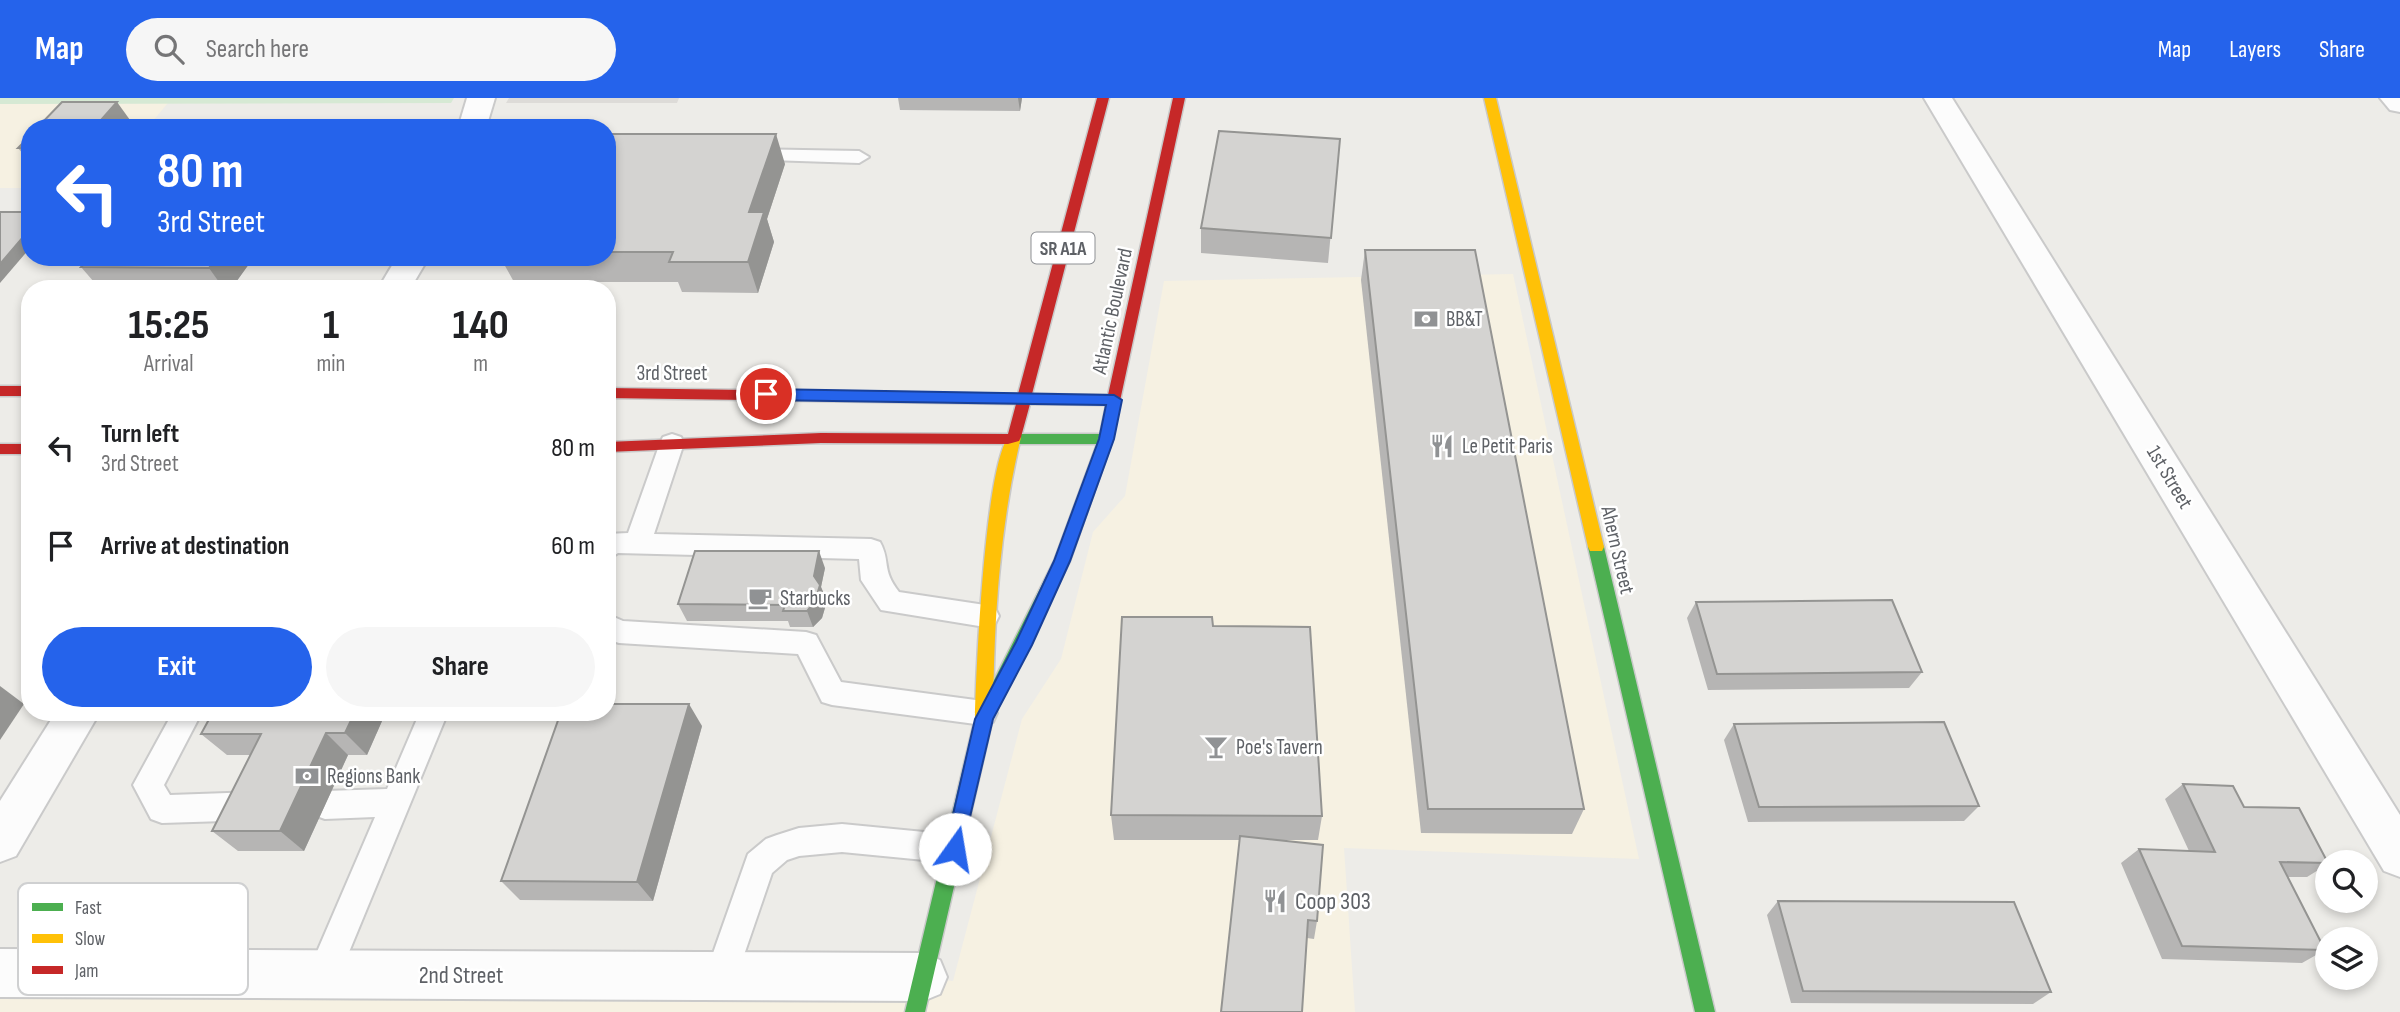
<!DOCTYPE html>
<html lang="en">
<head>
<meta charset="utf-8">
<style>
	:root { --surface:#fff; --page:#f6f6f6; --text:#202124; --muted:#757577; --accent:#2563eb }
	body { margin:0; font-family:"Sofia Sans Condensed",sans-serif; background:var(--page); color:var(--text); height:100vh; display:flex; flex-direction:column; font-size:26px; white-space:nowrap }
	* { box-sizing:border-box; margin:0 }
	p { font-size:23px; color:var(--muted) }
	.icon { flex:none; width:38px; height:38px; fill:none; stroke:currentColor; stroke-width:2; stroke-linecap:round; stroke-linejoin:round }
	.map { position:relative; flex:1; overflow:hidden }
	.panel { position:absolute; left:21px; top:182px; width:595px; height:441px; display:flex; flex-direction:column; background:var(--surface); border-radius:28px; box-shadow:0 4px 10px #0003 }
	.panel>* { flex:none }
	.guide { position:absolute; left:21px; top:21px; width:595px; height:147px; border-radius:28px; box-shadow:0 4px 10px #0003; background:#2563eb; color:#fff; overflow:hidden }
	.tools { position:absolute; left:2315px; top:752px; display:grid; gap:14px }
	.tools a { display:grid; place-items:center; width:63px; height:63px; border-radius:50%; background:var(--surface); box-shadow:0 4px 10px #0003; font-size:35px }
	.pin { position:absolute; display:grid; place-items:center; width:60px; height:60px; color:#fff; margin:-30px; border:4px solid #fff; border-radius:50%; box-shadow:0 2px 7px #0007 }
	.me { position:absolute; width:77px; margin:-38px; rotate:13deg; stroke-linejoin:round; filter:drop-shadow(0 0 5px #0008) }
	.turn { display:flex; align-items:center; gap:24px; height:147px; padding:0 21px; font-size:32px }
	.turn .icon { width:91px; height:91px; stroke-width:2.5 }
	.turn b { display:block; font-size:49px; line-height:60px }
	.eta { display:flex; justify-content:space-evenly; align-items:center; height:119px; text-align:center }
	.eta b { font-size:42px; font-weight:700; line-height:49px }
	.cta { display:flex; gap:14px; margin-top:auto; padding:14px 21px }
	.cta a { flex:1; height:80px; border-radius:42px; background:var(--accent); color:#fff; font-size:28px; font-weight:700; line-height:80px; text-align:center }
	.cta a+a { background:var(--page); color:var(--text) }
	ul { padding:0; list-style:none }
	li { display:flex; align-items:center; gap:21px; height:98px; padding:0 21px }
	li div { flex:1 }
	li b { display:block; font-size:26px }
	li em { font-style:normal }
	header { display:flex; align-items:center; gap:42px; box-sizing:border-box; height:98px; padding:0 35px; background:var(--accent); color:#fff }
	header strong { font-size:33px }
	nav { display:flex; gap:38px; margin-inline-start:auto; font-size:24px }
	.search { width:490px; height:63px; background:var(--page); display:flex; align-items:center; gap:18px; box-sizing:border-box; padding:0 24px; border-radius:38px; color:var(--muted); font-size:26px }
	.map>svg:first-child { display:block }
</style>
</head>
<body>
<header>
<strong>Map</strong>
<div class="search"><svg class="icon" aria-label="search" viewBox="0 0 24 24"><circle cx="10" cy="10" r="6"/><path d="M15 15l6 6"/></svg>Search here</div>
<nav><a>Map</a><a>Layers</a><a>Share</a></nav>
</header>
<div class="map">
<svg width="2400" height="914" viewBox="0 0 2400 914">
	<rect width="100%" height="100%" fill="#edece8"/>
	<g fill="#f6f1e2">
		<polygon points="168,5 147,30 30,30 30,90 0,90 0,6"/>
		<polygon points="1513,176 1639,761 1344,750 1355,914 0,914 0,875 923,879 953,883 1022,621 1061,561 1093,434 1125,398 1164,183"/>
	</g>
	<polygon fill="#dddbd8" points="509,0 679,0 677,5 506,5"/>
	<polygon fill="#d6e9d4" points="0,0 454,0 451,5 0,6"/>
	<g fill="none" stroke-linecap="round" stroke-linejoin="round">
		<g stroke="#cacaca" stroke-width="4">
			<g id="lane">
				<polygon points="749,51 859,53 869,59 859,65 742,61 739,57 742,53"/>
				<path d="M672,336L681,339L684,345L654,436L871,441L880,444C891,464 881,471 899,494L985,507L995,510L999,518L995,526L985,529L881,512L861,482L859,461L618,455L607,462V436L628,435L660,345L663,339Z"/>
				<polygon points="607,516 623,523 806,534 816,537 841,584 983,603 993,606 997,615 993,624 983,627 832,607 822,604 798,556 619,545 607,541"/>
				<polygon points="173,614 202,614 164,687 170,697 259,694 270,698 274,708 270,718 259,722 162,725 151,721 133,687"/>
				<polygon points="420,614 448,614 335,888 323,893 311,888 307,877 375,719 325,721 314,717 310,707 314,697 325,693 387,691"/>
				<polygon points="842,726 955,737 966,741 970,751 966,761 955,765 842,754 799,758 787,762 772,775 733,889 721,894 709,889 705,878 748,756 766,741 777,737 799,730"/>
			</g>
		</g>
		<g stroke="#cacaca" stroke-width="4">
			<g id="street">
				<polygon points="467,0 495,0 486,30 458,30"/>
				<polygon points="1924,0 1952,0 2400,717 2400,779 2384,773"/>
				<polygon points="2380,0 2400,0 2400,14 2390,12"/>
				<polygon points="397,159 429,159 410,191 378,191"/>
				<polygon points="56,614 100,614 16,758 0,764 0,703"/>
				<polygon points="0,851 923,855 940,862 947,879 940,896 923,903 0,899"/>
			</g>
		</g>
		<g stroke="#c9c9c9" stroke-width="3">
			<g id="fast">
				<polygon points="1008,336 1106,336 1113,341 1070,463 993,620 925,914 905,914 975,620 1054,463 1097,346 1008,346 1001,341"/>
				<polygon points="1596,443 1602,445 1604,449 1715,914 1695,914 1588,449 1590,445"/>
			</g>
		</g>
		<g stroke="#c9c9c9" stroke-width="3">
			<g id="slow">
				<polygon points="1484,0 1496,0 1604,449 1602,453 1590,453 1588,449"/>
				<path d="M1014,334L1021,339C999,431 994,523 993,618L990,623L984,625L978,623L975,618C976,581 985,342 1014,334Z"/>
			</g>
		</g>
		<g stroke="#c9c9c9" stroke-width="3">
			<g id="jam">
				<polygon points="1097,0 1109,0 1032,296 1108,297 1173,0 1185,0 1111,345 1101,345 1099,341 1106,307 1030,306 1021,339 1019,343 1008,346 821,345 607,354 607,344 821,335 1008,336 1016,306 607,300 607,290 1018,296"/>
				<rect x="0" y="288" width="30" height="10"/>
				<rect x="0" y="346" width="30" height="10"/>
			</g>
		</g>
		<use href="#lane" fill="#fcfcfc" fill-rule="evenodd"/>
		<use href="#street" fill="#fcfcfc" fill-rule="evenodd"/>
		<use href="#fast" fill="#4caf50" fill-rule="evenodd"/>
		<use href="#slow" fill="#ffc107" fill-rule="evenodd"/>
		<use href="#jam" fill="#c62828" fill-rule="evenodd"/>
	</g>
	<g fill="#b6b5b4">
		<polygon points="898,0 1022,0 1020,13 900,12"/>
		<polygon points="607,36 785,66 767,121 774,144 758,195 682,194 678,184 514,184 500,159 607,159"/>
		<polygon points="30,38 30,64 18,50"/>
		<polygon points="1340,41 1328,165 1201,155 1201,130"/>
		<polygon points="1365,152 1584,711 1572,736 1421,735 1361,182"/>
		<polygon points="90,159 254,159 231,191 100,191 81,169"/>
		<polygon points="825,470 821,489 827,503 822,520 813,529 790,529 788,523 687,523 678,506"/>
		<polygon points="1696,504 1922,574 1909,590 1708,592 1687,520"/>
		<polygon points="1213,528 1322,718 1318,742 1279,742 1317,823 1314,841 1307,840 1239,742 1114,742 1111,717"/>
		<polygon points="213,614 386,614 367,657 348,657 304,753 238,753 212,733 250,657 227,657 201,636"/>
		<polygon points="1734,626 1979,708 1964,723 1748,724 1724,642"/>
		<polygon points="702,628 653,803 520,802 501,783"/>
		<polygon points="2183,686 2244,709 2328,765 2328,766 2307,779 2288,779 2325,852 2302,865 2162,861 2121,765 2139,751 2189,753 2165,701"/>
		<polygon points="1778,803 2051,894 2033,906 1791,905 1767,817"/>
	</g>
	<g fill="#949492">
		<polygon points="1018,0 1022,0 1020,13"/>
		<polygon points="117,4 130,22 124,30 94,30"/>
		<polygon points="776,36 785,66 767,121 774,144 758,195 748,164 749,114"/>
		<polygon points="30,131 30,150 0,185 0,166"/>
		<polygon points="217,159 254,159 231,191 224,191 209,170"/>
		<polygon points="819,453 825,470 821,489 827,503 822,520 813,529 807,513"/>
		<polygon points="0,588 24,606 0,642"/>
		<polygon points="689,606 702,628 653,803 637,784"/>
		<polygon points="355,614 386,614 367,657 345,635"/>
		<polygon points="326,635 348,657 304,753 280,733"/>
	</g>
	<g fill="#d4d3d1" stroke="#949492" stroke-width="2">
		<polygon points="62,4 117,4 94,30 37,30"/>
		<polygon points="1219,33 1340,41 1331,140 1201,130"/>
		<polygon points="607,36 776,36 749,114 764,114 748,164 669,164 673,154 607,154"/>
		<polygon points="30,38 30,50 18,50"/>
		<polygon points="0,114 30,114 30,131 0,166"/>
		<polygon points="1365,152 1475,152 1584,711 1428,711"/>
		<polygon points="90,159 217,159 209,170 81,169"/>
		<polygon points="695,453 819,453 814,478 820,487 815,503 807,513 783,513 785,507 678,506"/>
		<polygon points="1892,502 1922,574 1717,576 1696,504"/>
		<polygon points="1122,519 1212,519 1213,528 1310,529 1322,718 1111,717"/>
		<polygon points="607,606 689,606 637,784 501,783 561,614 607,614"/>
		<polygon points="213,614 355,614 345,635 326,635 280,733 212,733 261,636 201,636"/>
		<polygon points="1944,624 1979,708 1759,709 1734,626"/>
		<polygon points="2183,686 2233,688 2244,709 2299,710 2328,765 2280,764 2325,852 2182,848 2139,751 2215,754"/>
		<polygon points="1240,738 1323,747 1317,823 1308,822 1302,914 1221,914"/>
		<polygon points="1778,803 2014,804 2051,894 1803,893"/>
	</g>
	<polygon fill="#2563eb" stroke="#184099" stroke-width="2" points="766,291 1114,297 1122,302 1114,341 1070,463 1032,547 993,621 961,757 955,760 948,757 945,751 975,621 1016,544 1054,463 1099,341 1106,307 766,302 759,296"/>
	<defs>
		<g id="bank-bare" transform="scale(1.89)"><path d="M-6-4H6V4H-6ZM0-2.3a2.3 2.3 0 1 0 0 4.6a2.3 2.3 0 1 0 0-4.6Z" fill="#909294" stroke="#fff" stroke-width="2.5" paint-order="stroke"/></g>
		<g id="restaurant-bare" transform="scale(1.89)"><path d="M-5-6h1v4h1v-4h1v4h1v-4h1v5L-1.5 .5V6h-2V.5L-5-1ZM5-6V6H3V1.5H1.5Q1.5-4 5-6Z" fill="#909294" stroke="#fff" stroke-width="2.5" paint-order="stroke"/></g>
		<g id="cafe-bare" transform="scale(1.89)"><path d="M-5.5-4.5H6V0H3Q3 3.5 0 3.5H-2.5Q-5.5 3.5-5.5 0ZM3-3.2v2h1.7v-2ZM-6 4.5H4V6H-6Z" fill="#909294" stroke="#fff" stroke-width="2.5" paint-order="stroke"/></g>
		<g id="bar-bare" transform="scale(1.89)"><path d="M-6-5H6L.8 .8V4.5H3.5V6h-7V4.5H-.8V.8Z" fill="#909294" stroke="#fff" stroke-width="2.5" paint-order="stroke"/></g>
	</defs>
	<g fill-rule="evenodd">
		<use href="#bank-bare" x="1426" y="221"/>
		<use href="#restaurant-bare" x="1442" y="348"/>
		<use href="#cafe-bare" x="760" y="500"/>
		<use href="#bar-bare" x="1216" y="649"/>
		<use href="#bank-bare" x="307" y="678"/>
		<use href="#restaurant-bare" x="1275" y="803"/>
	</g>
	<g text-anchor="middle" stroke-width="5" stroke-linejoin="round" paint-order="stroke">
		<rect fill="#fff" stroke="#8e9094" stroke-width="2" x="1031.5" y="134.5" width="63" height="31" rx="5"/>
		<g font-size="19" font-weight="bold" fill="#5e6166">
			<text x="1063" y="157">SR A1A</text>
		</g>
		<g font-size="21" fill="#5e6166" stroke="#fff">
			<text transform="translate(1112 213) rotate(-78)" y="7">Atlantic Boulevard</text>
			<text x="672" y="282">3rd Street</text>
			<text transform="translate(2170 379) rotate(59)" y="7">1st Street</text>
			<text transform="translate(1618 452) rotate(77)" y="7">Ahern Street</text>
		</g>
		<g font-size="21" fill="#5e6166" stroke="#fff" text-anchor="start">
			<text x="1446" y="228">BB&amp;T</text>
			<text x="1462" y="355">Le Petit Paris</text>
			<text x="780" y="507">Starbucks</text>
			<text x="1236" y="656">Poe's Tavern</text>
			<text x="327" y="685">Regions Bank</text>
		</g>
		<g font-size="24" fill="#5e6166" stroke="#fff" text-anchor="start">
			<text x="1295" y="811">Coop 303</text>
		</g>
		<g font-size="24" fill="#5e6166" stroke="#fff">
			<text x="461" y="885">2nd Street</text>
		</g>
	</g>
	<rect x="18" y="785" width="230" height="112" rx="10" fill="#fff" stroke="#cfd0d1" stroke-width="2"/>
	<rect x="32" y="805" width="31" height="8" fill="#4caf50"/>
	<rect x="32" y="836" width="31" height="9" fill="#ffc107"/>
	<rect x="32" y="868" width="31" height="8" fill="#c62828"/>
	<g font-size="19" fill="#5e6166">
		<text x="75" y="816">Fast</text>
		<text x="75" y="847">Slow</text>
		<text x="75" y="879">Jam</text>
	</g>
</svg>
<div class="tools">
<a><svg class="icon" aria-label="search" viewBox="0 0 24 24"><circle cx="10" cy="10" r="6"/><path d="M15 15l6 6"/></svg></a>
<a><svg class="icon" aria-label="layers" viewBox="0 0 24 24"><path d="M12 4l9 5-9 5-9-5zM3 14l9 5 9-5"/></svg></a>
</div>
<div class="pin" style="left:766px;top:296px;background:#d93025"><svg class="icon" aria-label="arrive" viewBox="0 0 24 24"><path d="M6 21V4h12l-3 4 3 4H6"/></svg></div>
<svg class="me" style="left:955px;top:751px" viewBox="-20 -20 40 40"><circle r="19" fill="#fff"/><path d="M0-13L10 11 0 6-10 11z" fill="#2563eb"/></svg>
<div class="guide">
<div class="turn"><svg class="icon" aria-label="left" viewBox="0 0 24 24"><path d="M17 20v-9H6M10 6l-5 5 5 5"/></svg><div><b>80 m</b>3rd Street</div></div>
</div>
<section class="panel">
<div class="eta">
<div><b>15:25</b><p>Arrival</p></div>
<div><b>1</b><p>min</p></div>
<div><b>140</b><p>m</p></div>
</div>
<ul>
<li><svg class="icon" aria-label="left" viewBox="0 0 24 24"><path d="M17 20v-9H6M10 6l-5 5 5 5"/></svg><div><b>Turn left</b><p>3rd Street</p></div><em>80 m</em></li>
<li><svg class="icon" aria-label="arrive" viewBox="0 0 24 24"><path d="M6 21V4h12l-3 4 3 4H6"/></svg><div><b>Arrive at destination</b></div><em>60 m</em></li>
</ul>
<div class="cta"><a>Exit</a><a>Share</a></div>
</section>
</div>
</body>
</html>
